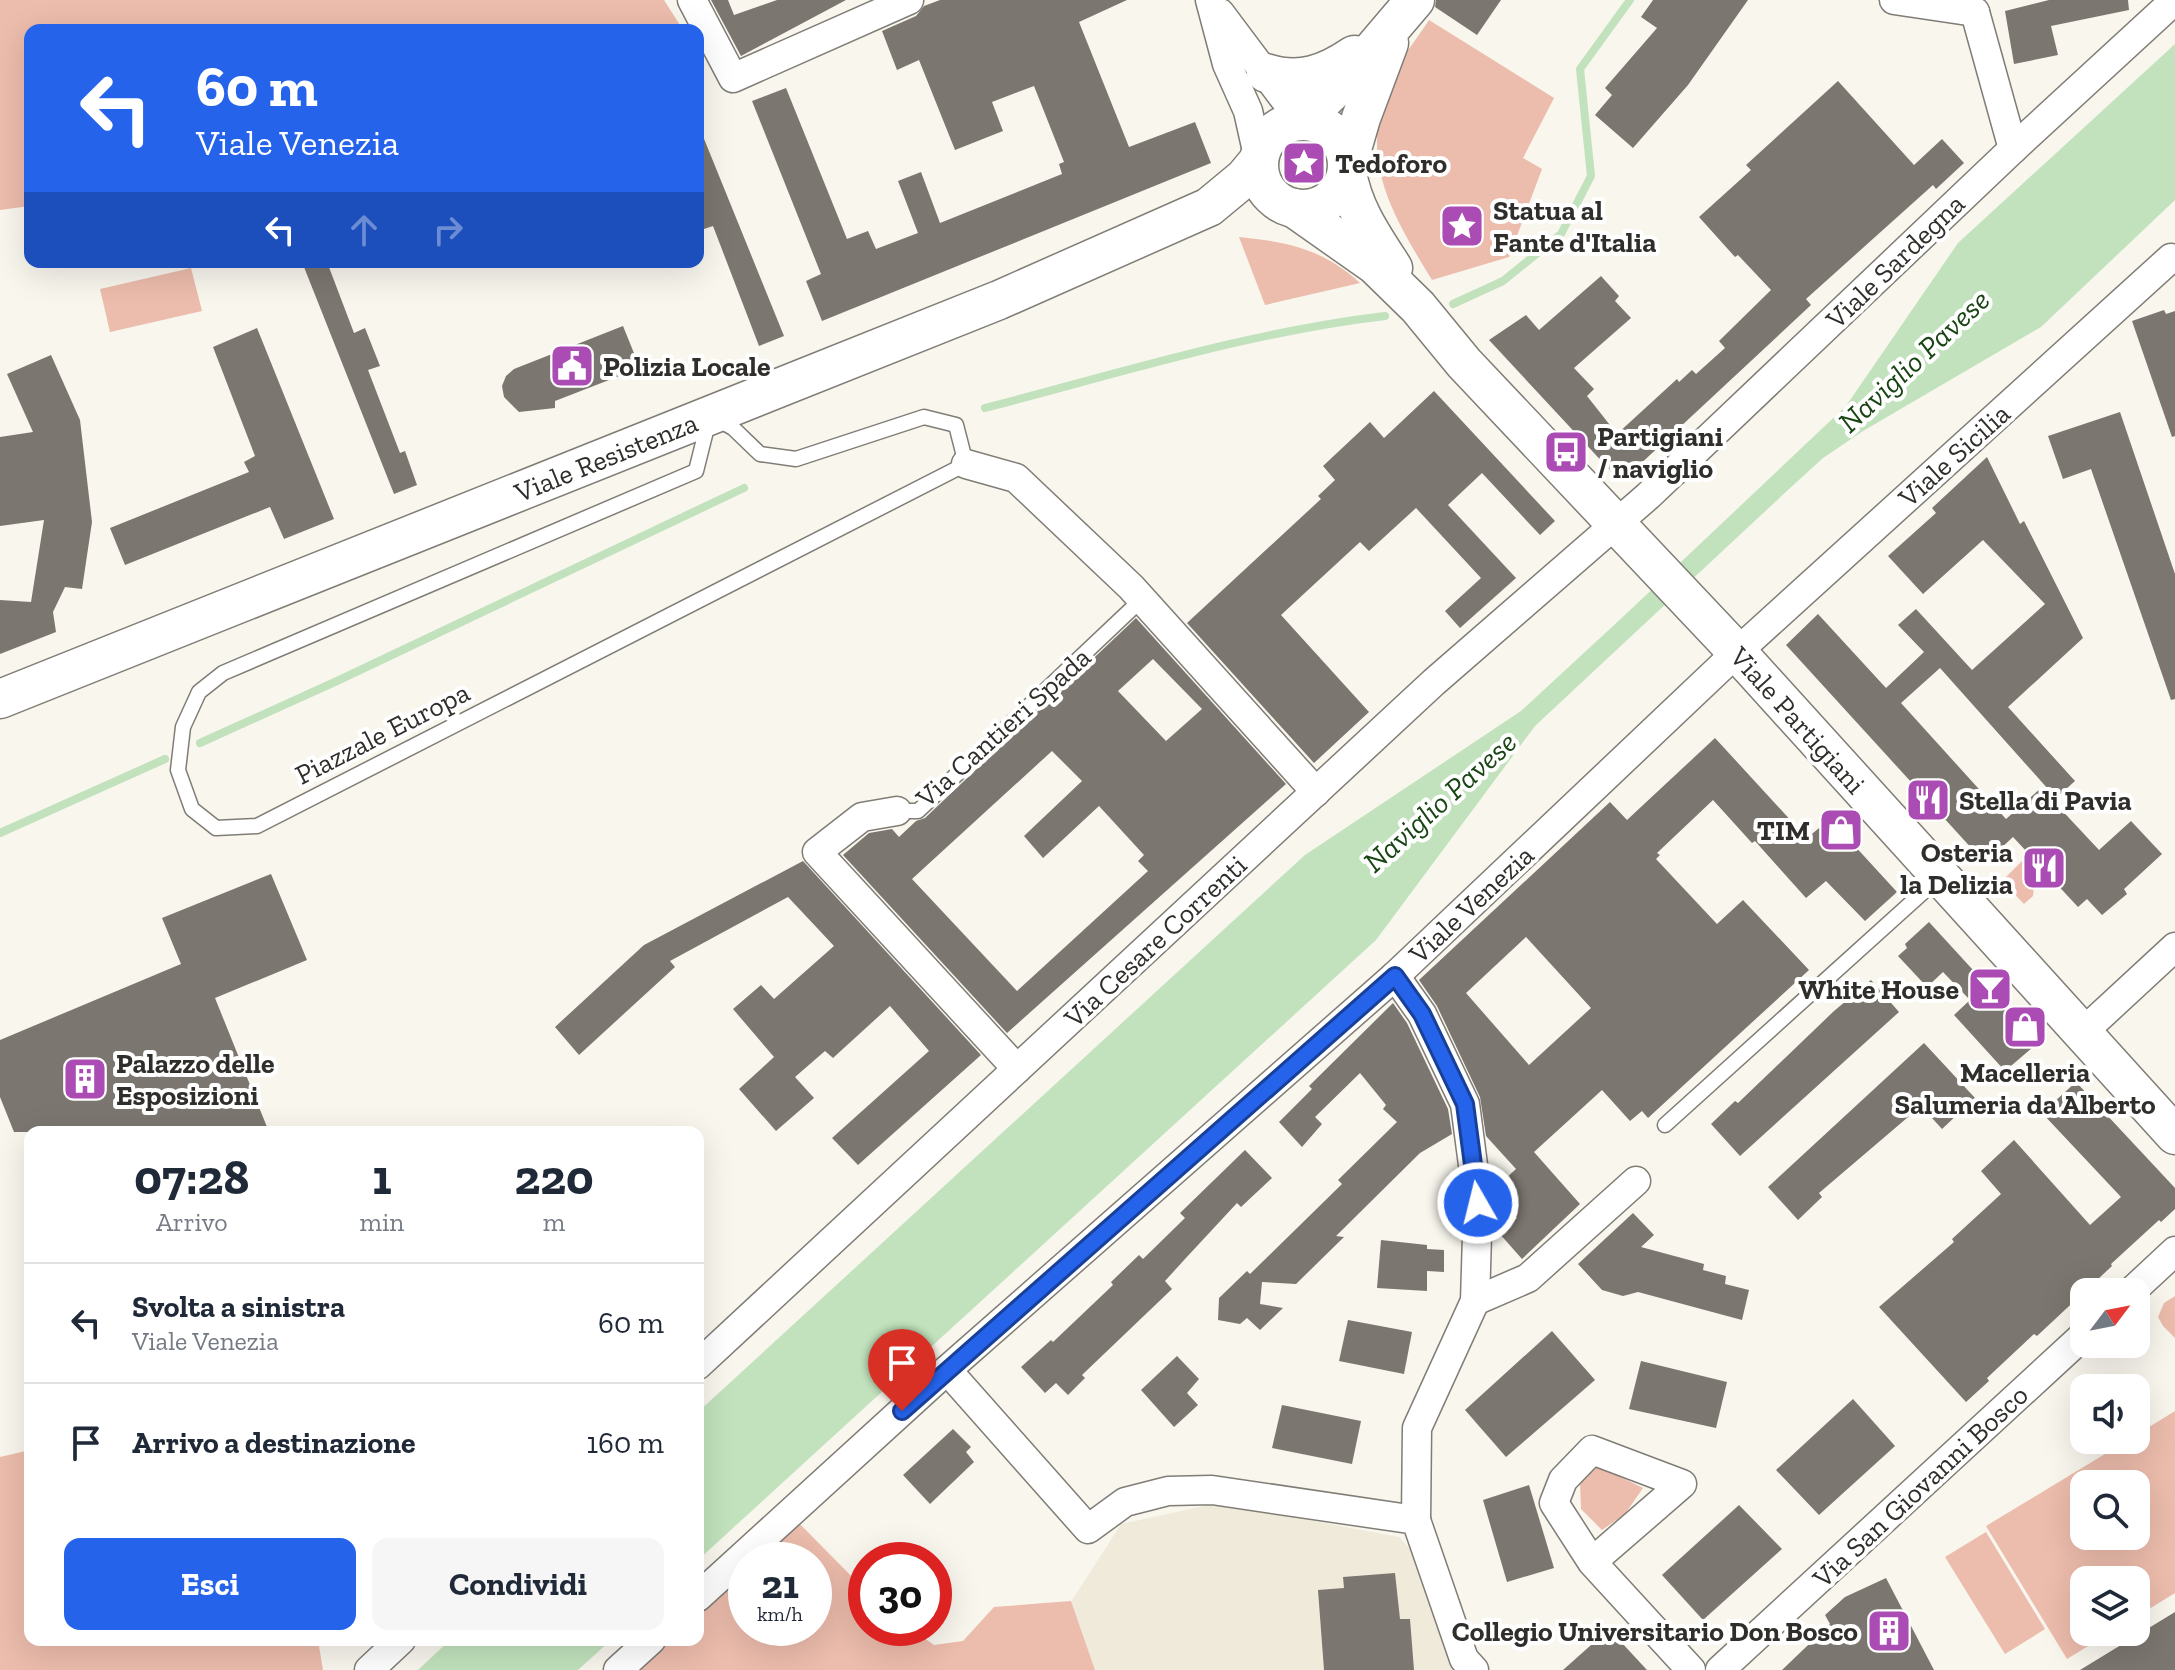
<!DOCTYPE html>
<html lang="it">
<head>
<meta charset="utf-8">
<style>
	:root { --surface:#fff; --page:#f6f6f7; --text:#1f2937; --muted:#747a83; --line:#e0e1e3; --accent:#2563eb }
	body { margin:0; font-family:"Zilla Slab",serif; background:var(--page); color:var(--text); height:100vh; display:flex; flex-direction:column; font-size:30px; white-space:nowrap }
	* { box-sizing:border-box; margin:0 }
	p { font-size:26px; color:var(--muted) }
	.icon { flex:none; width:44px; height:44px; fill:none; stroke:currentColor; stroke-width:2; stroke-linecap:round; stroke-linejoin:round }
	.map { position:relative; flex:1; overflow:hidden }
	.drawer { position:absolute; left:24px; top:1126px; width:680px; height:520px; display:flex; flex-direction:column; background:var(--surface); border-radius:16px; box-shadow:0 8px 32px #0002 }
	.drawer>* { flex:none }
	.guide { position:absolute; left:24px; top:24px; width:680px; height:244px; border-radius:16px; box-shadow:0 8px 32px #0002; background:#2563eb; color:#fff; overflow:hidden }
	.needle { width:52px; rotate:58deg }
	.fabs { position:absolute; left:2070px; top:1278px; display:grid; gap:16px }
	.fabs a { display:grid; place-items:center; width:80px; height:80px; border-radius:16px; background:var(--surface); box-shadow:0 8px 32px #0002; font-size:40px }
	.speed { position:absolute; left:728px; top:1542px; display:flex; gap:16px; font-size:40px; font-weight:700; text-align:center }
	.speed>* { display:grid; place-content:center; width:104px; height:104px; border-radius:50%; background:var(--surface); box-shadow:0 8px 32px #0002; line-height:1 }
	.speed small { font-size:20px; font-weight:400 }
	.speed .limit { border:12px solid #d22; background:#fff; color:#111 }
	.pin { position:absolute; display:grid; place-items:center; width:68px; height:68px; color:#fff; margin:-82px -34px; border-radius:50% 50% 50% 0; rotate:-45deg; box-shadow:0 0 8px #0007 }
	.pin .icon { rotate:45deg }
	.me { position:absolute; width:88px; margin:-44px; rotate:352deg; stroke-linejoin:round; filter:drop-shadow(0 0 6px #0008) }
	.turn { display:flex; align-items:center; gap:28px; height:168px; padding:0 40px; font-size:36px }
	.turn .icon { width:104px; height:104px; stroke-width:2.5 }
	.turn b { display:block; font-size:56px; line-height:68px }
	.lanes { display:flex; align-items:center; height:76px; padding:0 40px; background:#0003; justify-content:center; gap:40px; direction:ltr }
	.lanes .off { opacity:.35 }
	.eta { display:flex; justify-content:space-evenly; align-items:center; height:136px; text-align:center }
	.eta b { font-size:48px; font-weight:700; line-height:56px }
	.cta { display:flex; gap:16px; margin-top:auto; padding:16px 40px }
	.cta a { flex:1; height:92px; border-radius:16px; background:var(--accent); color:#fff; font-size:32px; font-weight:700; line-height:92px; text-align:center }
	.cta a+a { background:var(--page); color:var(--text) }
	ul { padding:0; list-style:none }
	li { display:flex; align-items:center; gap:24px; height:120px; padding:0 40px; border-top:2px solid var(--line) }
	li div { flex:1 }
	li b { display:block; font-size:30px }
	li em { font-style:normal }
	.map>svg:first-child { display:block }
</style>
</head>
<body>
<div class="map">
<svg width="2175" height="1670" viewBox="0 0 2175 1670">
	<rect width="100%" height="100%" fill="#f8f6ed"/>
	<polygon fill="#f0eada" points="1218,1503 1399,1537 1417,1556 1465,1670 1095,1670 1071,1602 1121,1524"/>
	<g fill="#ecbcac" fill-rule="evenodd">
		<polygon points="0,0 664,0 683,30 30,30 30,206 0,210"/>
		<path d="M1429,20L1554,98L1523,158L1542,169L1509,257L1432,280C1390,211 1354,153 1395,72C1404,54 1418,37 1429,20Z"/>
		<path d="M1239,237C1288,242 1323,249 1360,283L1265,305Z"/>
		<polygon points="191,268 202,311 110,332 100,289"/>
		<polygon points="2028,855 2036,864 2033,896 2024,904 2002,881"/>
		<polygon points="2175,1296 2175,1338 2163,1326 2158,1317 2164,1303"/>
		<path d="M2175,1411V1593L2136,1617V1580H2084V1632H2111L2067,1659L1986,1526L2128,1440H2136V1435ZM2084,1484H2136V1536H2084Z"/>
		<polygon points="30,1450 30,1640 318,1640 323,1670 0,1670 0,1457"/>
		<polygon points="1596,1465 1643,1488 1625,1514 1602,1530 1581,1509 1580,1482"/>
		<path d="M790,1514L866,1591V1628H910L934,1645L963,1641L994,1607L1071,1601L1095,1670H618L651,1640H698V1597ZM746,1560H814V1628H746Z"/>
		<polygon points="1986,1532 2045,1629 2005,1654 1945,1557"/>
	</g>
	<g fill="#c1e2bc">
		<polygon points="2175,44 2175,200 2041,327 1863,431 1823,458 1789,489 1535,726 1376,940 698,1560 698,1412 1305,855 1521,711 1626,614 1846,406 1958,243"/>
		<polygon points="450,1640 611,1640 578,1670 418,1670"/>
	</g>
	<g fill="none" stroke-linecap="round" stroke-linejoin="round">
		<g stroke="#c1e2bc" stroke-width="8">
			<polyline points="1453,304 1503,281 1561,234 1591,176 1580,69 1630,0"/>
			<path d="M985,408C1117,374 1249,332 1385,316"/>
			<polyline points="200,743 337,681 744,488"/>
			<polyline points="0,833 165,759"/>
		</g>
	</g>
	<g fill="#7c7670" fill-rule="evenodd">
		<polygon points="711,0 728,0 734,15 777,0 846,0 741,56"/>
		<polygon points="940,0 1127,0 1079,22 1129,147 1195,122 1211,163 822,321 806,281 821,274 752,101 786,88 847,239 868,231 876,249 918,233 898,181 921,172 940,223 1062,174 1059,164 1064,162 1034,86 992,102 1003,131 955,150 919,60 897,70 882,31 916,16 924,6"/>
		<polygon points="1436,0 1501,0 1477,35 1435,7"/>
		<polygon points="1653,0 1748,0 1688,85 1633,148 1595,115 1612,95 1605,88 1657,28 1641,17"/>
		<polygon points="2049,0 2128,0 2129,10 2051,26 2058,55 2014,64 2005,11"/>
		<polygon points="1838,81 1914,165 1942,139 1964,163 1936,189 1933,185 1806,299 1811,305 1621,482 1489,340 1526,315 1539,330 1601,276 1619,296 1615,301 1631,318 1574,368 1594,389 1587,396 1617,434 1677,379 1679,382 1692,370 1696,374 1725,348 1719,341 1771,290 1738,255 1735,257 1699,217 1751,170 1746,165"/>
		<polygon points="698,124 784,336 759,346 713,226 698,231"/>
		<polygon points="302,262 327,262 354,333 365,328 380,366 368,370 400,453 405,451 417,485 394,494"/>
		<polygon points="2164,310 2166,314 2175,311 2175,436 2172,437 2132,321"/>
		<polygon points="623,326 640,368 555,401 555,408 519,412 504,397 502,386 506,376 514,369"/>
		<polygon points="257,328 334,519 284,539 270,507 125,565 110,528 249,472 244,462 255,456 213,347"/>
		<polygon points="51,355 80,420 92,522 82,589 65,587 53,612 56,632 0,654 0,600 31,602 44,520 0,526 0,437 33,432 7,374"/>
		<polygon points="1434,391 1555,521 1540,535 1482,473 1448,505 1516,578 1460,628 1445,611 1481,578 1416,508 1369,551 1360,542 1281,615 1369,712 1314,763 1187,623 1321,499 1318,496 1335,480 1323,466 1370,422 1384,438"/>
		<polygon points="2120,412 2175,574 2175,699 2171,700 2091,469 2063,479 2048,436"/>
		<polygon points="1987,457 2020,524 2024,521 2083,638 2008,707 2075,781 2056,798 1940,668 1901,703 2006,819 2041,788 2099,850 2131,821 2162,854 2124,889 2127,894 2102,915 2087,899 2078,907 2013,837 1985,863 1786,645 1818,614 1886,688 1924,652 1898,625 1916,609 1972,670 2045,604 1983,540 1923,594 1888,556 1936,513 1932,508"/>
		<path d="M1136,618L1286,784L1007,1033L843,855L869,833L892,829L899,837L916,821L925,818ZM1153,659L1202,709L1166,741L1118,691ZM1052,751L1082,781L1024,836L1043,858L1099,806L1144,855L1138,861L1148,871L1017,991L912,879Z"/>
		<path d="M1715,738L1807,838L1830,819L1897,892L1865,921L1826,881L1806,898L1755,841L1752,843L1713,800L1657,853L1660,855L1656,859L1717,924L1743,900L1809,970L1648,1118L1642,1111L1630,1121L1602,1090L1534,1152L1580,1204L1522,1259L1499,1233L1517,1218L1493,1190L1516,1169L1486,1136L1480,1097L1437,1006L1419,980L1610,802L1627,820ZM1526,937L1591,1008L1529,1065L1466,993Z"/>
		<polygon points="803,861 981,1055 858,1165 832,1138 929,1051 890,1006 833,1058 825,1051 795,1077 814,1098 776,1131 739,1089 774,1057 733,1009 761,985 774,999 834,946 788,897 670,961 675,967 579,1055 555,1027 644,945"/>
		<polygon points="271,874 307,960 215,998 269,1132 14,1132 0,1097 0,1040 181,964 162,918"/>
		<polygon points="1929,922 2039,1042 2005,1071 1954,1015 1970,1000 1943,972 1927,987 1898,956 1907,948 1905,944"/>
		<polygon points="1871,980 1899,1012 1740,1156 1711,1124 1735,1101 1738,1103 1834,1011"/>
		<polygon points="1393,1003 1407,1023 1448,1109 1452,1134 1420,1153 1336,1236 1344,1237 1296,1284 1262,1282 1260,1304 1283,1308 1260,1330 1247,1318 1240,1324 1218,1320 1219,1298 1247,1271 1250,1274 1342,1184 1338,1180 1397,1122 1383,1109 1386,1105 1360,1073 1315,1117 1322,1124 1302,1147 1279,1122 1312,1089 1309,1086"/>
		<polygon points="1924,1043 1975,1098 1942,1129 1921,1106 1819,1193 1822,1197 1798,1220 1768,1187"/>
		<polygon points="2076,1082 2175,1188 2175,1209 2161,1222 2159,1220 2111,1264 2112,1266 2037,1336 2034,1334 1987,1378 1989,1381 1966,1402 1879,1307 1954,1242 1952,1239 2001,1194 1981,1171 2014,1140 2090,1225 2121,1197 2042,1113"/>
		<polygon points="1245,1150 1272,1178 1241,1207 1237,1203 1185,1259 1165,1281 1172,1289 1082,1375 1085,1378 1068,1395 1056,1383 1045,1393 1021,1367 1051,1340 1053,1342 1113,1285 1111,1282 1139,1255 1143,1259 1185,1218 1180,1213"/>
		<polygon points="1633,1213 1654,1235 1641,1247 1704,1264 1703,1270 1726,1276 1725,1284 1749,1290 1742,1320 1638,1292 1623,1296 1602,1290 1578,1264"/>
		<polygon points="1381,1240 1427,1245 1427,1249 1444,1250 1444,1272 1427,1271 1427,1291 1377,1288"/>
		<polygon points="1348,1320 1412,1332 1404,1374 1339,1361"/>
		<polygon points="1552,1331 1595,1380 1506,1457 1465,1410"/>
		<polygon points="1177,1356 1199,1379 1187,1393 1198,1405 1174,1427 1141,1390"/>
		<polygon points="1641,1361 1727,1382 1716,1428 1629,1409"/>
		<polygon points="1853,1399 1895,1446 1819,1515 1776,1470"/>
		<polygon points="1282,1405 1361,1421 1352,1464 1272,1448"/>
		<polygon points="953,1429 971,1447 966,1452 974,1462 930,1504 903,1475"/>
		<polygon points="1529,1485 1554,1568 1507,1582 1483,1500"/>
		<polygon points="1739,1505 1782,1549 1703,1620 1662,1575"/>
		<polygon points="1395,1573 1400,1619 1410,1619 1414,1670 1324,1670 1318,1590 1344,1588 1343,1577"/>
		<polygon points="1886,1578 1934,1670 1782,1670 1830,1624 1825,1615 1845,1597"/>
		<polygon points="2175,1612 2175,1670 2080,1670"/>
		<polygon points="1609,1629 1647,1670 1563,1670"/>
	</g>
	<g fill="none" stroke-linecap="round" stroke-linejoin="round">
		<g stroke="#807d76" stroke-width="17">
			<g id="lane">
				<polygon points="710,415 733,428 760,454 796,459 924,417 956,425 966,464 257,826 216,828 192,809 178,770 183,727 199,692 223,673 696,471"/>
				<polyline points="897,811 918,811 1142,599"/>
				<polyline points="1665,1125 1941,876"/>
			</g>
		</g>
		<g stroke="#807d76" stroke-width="31">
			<g id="street">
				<polyline points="692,0 733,78 909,0"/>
				<polyline points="1210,0 1227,64 1248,111 1259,160"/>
				<polyline points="1894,0 1975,12"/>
				<polyline points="1975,12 2013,149"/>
				<polyline points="1220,13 1301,121"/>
				<polyline points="966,464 1016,478 1131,587 1316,792"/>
				<polyline points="897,811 862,817 817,852 1017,1069"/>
				<polyline points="1395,976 1422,1014 1465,1104 1478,1203 1475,1301 1417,1428 1416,1520"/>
				<polyline points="2083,1032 2175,947"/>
				<polyline points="2131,1292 2175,1251"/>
				<polyline points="1475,1301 1528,1278 1636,1181"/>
				<polyline points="698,1365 1434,682 1648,496 2013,149 2175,0"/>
				<polyline points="947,1370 1088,1529 1125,1502 1168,1491 1212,1490 1416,1520 1464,1659 1474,1670"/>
				<polyline points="1592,1562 1682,1484 1592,1450 1563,1480 1554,1503 1592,1562 1691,1670"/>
				<polyline points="698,1597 947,1370 1395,976 1737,652 2171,258"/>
				<polyline points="369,1670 401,1640"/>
				<polyline points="618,1670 651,1640"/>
				<polyline points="1720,1670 2084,1335"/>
			</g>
		</g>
		<g stroke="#807d76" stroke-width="41">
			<g id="secondary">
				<path d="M1266,73C1300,84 1326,74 1354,55"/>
				<polyline points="1301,121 1358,67 1415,0"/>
				<circle cx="1303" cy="165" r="44"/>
				<polyline points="1348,163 1361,118 1389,43"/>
				<path d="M1347,172C1353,209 1373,237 1393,268"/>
				<polyline points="1294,208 1375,265 1418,307 1464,363 1737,652 2175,1135"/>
				<polyline points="0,699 999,300 1209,207 1244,178 1259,160"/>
			</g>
		</g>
		<use href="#lane" stroke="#fff" stroke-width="14"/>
		<use href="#street" stroke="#fff" stroke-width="28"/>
		<use href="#secondary" stroke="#fff" stroke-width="38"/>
	</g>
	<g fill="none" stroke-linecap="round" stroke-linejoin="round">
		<g stroke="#184099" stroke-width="20">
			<polyline id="route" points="902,1411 1395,976 1422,1014 1465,1104 1478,1203"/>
		</g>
		<use href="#route" stroke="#2563eb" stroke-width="14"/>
	</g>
	<defs>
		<g id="sight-square" transform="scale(2.3)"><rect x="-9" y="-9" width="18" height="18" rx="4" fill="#ab4bb4" stroke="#fff"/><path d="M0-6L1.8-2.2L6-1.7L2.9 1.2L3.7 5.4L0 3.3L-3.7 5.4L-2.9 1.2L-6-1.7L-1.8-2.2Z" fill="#fff"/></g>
		<g id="civic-square" transform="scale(2.3)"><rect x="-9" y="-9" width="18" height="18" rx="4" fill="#ab4bb4" stroke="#fff"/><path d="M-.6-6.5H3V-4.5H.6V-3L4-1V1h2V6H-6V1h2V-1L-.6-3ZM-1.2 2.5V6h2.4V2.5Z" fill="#fff"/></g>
		<g id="bus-square" transform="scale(2.3)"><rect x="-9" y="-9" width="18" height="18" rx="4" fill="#ab4bb4" stroke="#fff"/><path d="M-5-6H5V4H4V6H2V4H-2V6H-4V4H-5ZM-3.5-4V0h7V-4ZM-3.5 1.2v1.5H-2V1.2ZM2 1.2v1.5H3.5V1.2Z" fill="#fff"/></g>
		<g id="restaurant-square" transform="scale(2.3)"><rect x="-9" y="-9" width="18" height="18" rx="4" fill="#ab4bb4" stroke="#fff"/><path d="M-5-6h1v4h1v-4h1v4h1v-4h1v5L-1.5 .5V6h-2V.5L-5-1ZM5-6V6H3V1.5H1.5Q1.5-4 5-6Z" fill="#fff"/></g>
		<g id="shop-square" transform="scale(2.3)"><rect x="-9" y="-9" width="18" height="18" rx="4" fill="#ab4bb4" stroke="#fff"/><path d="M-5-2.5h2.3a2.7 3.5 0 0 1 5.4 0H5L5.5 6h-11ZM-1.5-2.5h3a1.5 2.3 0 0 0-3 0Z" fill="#fff"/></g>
		<g id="bar-square" transform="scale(2.3)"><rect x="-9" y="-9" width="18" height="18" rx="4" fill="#ab4bb4" stroke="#fff"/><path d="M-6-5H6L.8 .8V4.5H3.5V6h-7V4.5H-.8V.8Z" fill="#fff"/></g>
		<g id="building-square" transform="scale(2.3)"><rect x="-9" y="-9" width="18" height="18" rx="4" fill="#ab4bb4" stroke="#fff"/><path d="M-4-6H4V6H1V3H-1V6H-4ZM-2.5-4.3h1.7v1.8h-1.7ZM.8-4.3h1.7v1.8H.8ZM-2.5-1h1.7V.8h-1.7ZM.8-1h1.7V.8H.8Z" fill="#fff"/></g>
	</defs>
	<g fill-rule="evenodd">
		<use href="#sight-square" x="1304" y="163"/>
		<use href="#sight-square" x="1462" y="226"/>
		<use href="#civic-square" x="572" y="366"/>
		<use href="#bus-square" x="1566" y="452"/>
		<use href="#restaurant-square" x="1928" y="800"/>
		<use href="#shop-square" x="1841" y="830"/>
		<use href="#restaurant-square" x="2044" y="868"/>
		<use href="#bar-square" x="1990" y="989"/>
		<use href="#shop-square" x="2025" y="1027"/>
		<use href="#building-square" x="85" y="1079"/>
		<use href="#building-square" x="1889" y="1631"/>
	</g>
	<g text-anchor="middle" stroke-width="8" stroke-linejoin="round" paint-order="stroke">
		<g font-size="28" font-weight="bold" fill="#2f2e2b" stroke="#fff" text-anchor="start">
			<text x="1335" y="173">Tedoforo</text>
			<text x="1493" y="220">Statua al<tspan x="1493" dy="32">Fante d'Italia</tspan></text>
			<text x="603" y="376">Polizia Locale</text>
			<text x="1597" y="446">Partigiani<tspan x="1597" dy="32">/ naviglio</tspan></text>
			<text x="1959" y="810">Stella di Pavia</text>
			<text x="1810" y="840" text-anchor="end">TIM</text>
			<text x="2013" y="862" text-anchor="end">Osteria<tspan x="2013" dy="32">la Delizia</tspan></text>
			<text x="1959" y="999" text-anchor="end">White House</text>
			<text x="116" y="1073">Palazzo delle<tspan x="116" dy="32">Esposizioni</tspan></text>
			<text x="2025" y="1082" text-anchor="middle">Macelleria<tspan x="2025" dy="32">Salumeria da Alberto</tspan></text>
			<text x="1858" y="1641" text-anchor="end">Collegio Universitario Don Bosco</text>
		</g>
		<g font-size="28" fill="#2f2e2b" stroke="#fff">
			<text transform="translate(1895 261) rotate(-44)" y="10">Viale Sardegna</text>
			<text transform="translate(1954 455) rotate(-42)" y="10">Viale Sicilia</text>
			<text transform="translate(606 457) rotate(-22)" y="10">Viale Resistenza</text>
			<text transform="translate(1798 720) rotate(48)" y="10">Viale Partigiani</text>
			<text transform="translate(1003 727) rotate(-42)" y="10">Via Cantieri Spada</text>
			<text transform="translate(382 733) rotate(-27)" y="10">Piazzale Europa</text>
			<text transform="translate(1471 904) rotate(-43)" y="10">Viale Venezia</text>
			<text transform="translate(1155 941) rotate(-43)" y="10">Via Cesare Correnti</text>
			<text transform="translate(1920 1486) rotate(-43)" y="10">Via San Giovanni Bosco</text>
		</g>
		<g font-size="30" font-style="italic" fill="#184513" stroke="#fff">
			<text transform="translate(1914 361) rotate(-43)" y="10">Naviglio Pavese</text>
			<text transform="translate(1440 802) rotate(-42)" y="10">Naviglio Pavese</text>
		</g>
	</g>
</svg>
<div class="fabs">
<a><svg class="needle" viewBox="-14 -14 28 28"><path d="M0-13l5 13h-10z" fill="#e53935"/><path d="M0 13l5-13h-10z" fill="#747a83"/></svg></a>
<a><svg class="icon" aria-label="sound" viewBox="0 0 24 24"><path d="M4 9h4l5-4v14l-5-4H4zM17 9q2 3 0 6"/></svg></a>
<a><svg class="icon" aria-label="search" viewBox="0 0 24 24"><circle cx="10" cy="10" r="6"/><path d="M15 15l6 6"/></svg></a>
<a><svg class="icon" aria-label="layers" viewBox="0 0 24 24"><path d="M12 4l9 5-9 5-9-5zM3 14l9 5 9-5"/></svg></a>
</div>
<div class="speed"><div>21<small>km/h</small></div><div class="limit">30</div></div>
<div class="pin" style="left:902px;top:1411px;background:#d93025"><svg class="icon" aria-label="arrive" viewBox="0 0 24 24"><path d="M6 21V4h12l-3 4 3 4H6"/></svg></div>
<svg class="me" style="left:1478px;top:1203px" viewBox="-20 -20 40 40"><circle r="17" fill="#2563eb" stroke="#fff" stroke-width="3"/><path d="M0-11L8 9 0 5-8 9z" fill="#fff"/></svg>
<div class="guide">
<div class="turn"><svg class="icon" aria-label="left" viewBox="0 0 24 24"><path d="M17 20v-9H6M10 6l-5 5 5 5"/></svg><div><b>60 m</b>Viale Venezia</div></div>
<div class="lanes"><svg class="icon" aria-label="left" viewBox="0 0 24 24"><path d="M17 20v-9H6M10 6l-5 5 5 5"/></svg><svg class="icon off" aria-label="ahead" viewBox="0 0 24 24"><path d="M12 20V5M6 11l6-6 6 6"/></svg><svg class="icon off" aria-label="right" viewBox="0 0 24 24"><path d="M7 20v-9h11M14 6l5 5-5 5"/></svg></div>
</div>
<section class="drawer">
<div class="eta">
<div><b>07:28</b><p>Arrivo</p></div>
<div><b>1</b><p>min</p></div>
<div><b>220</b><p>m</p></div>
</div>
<ul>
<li><svg class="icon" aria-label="left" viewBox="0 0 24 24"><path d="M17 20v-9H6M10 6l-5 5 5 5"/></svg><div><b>Svolta a sinistra</b><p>Viale Venezia</p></div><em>60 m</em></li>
<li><svg class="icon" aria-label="arrive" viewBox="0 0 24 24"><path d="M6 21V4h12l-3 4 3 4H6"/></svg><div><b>Arrivo a destinazione</b></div><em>160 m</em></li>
</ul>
<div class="cta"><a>Esci</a><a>Condividi</a></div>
</section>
</div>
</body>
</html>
